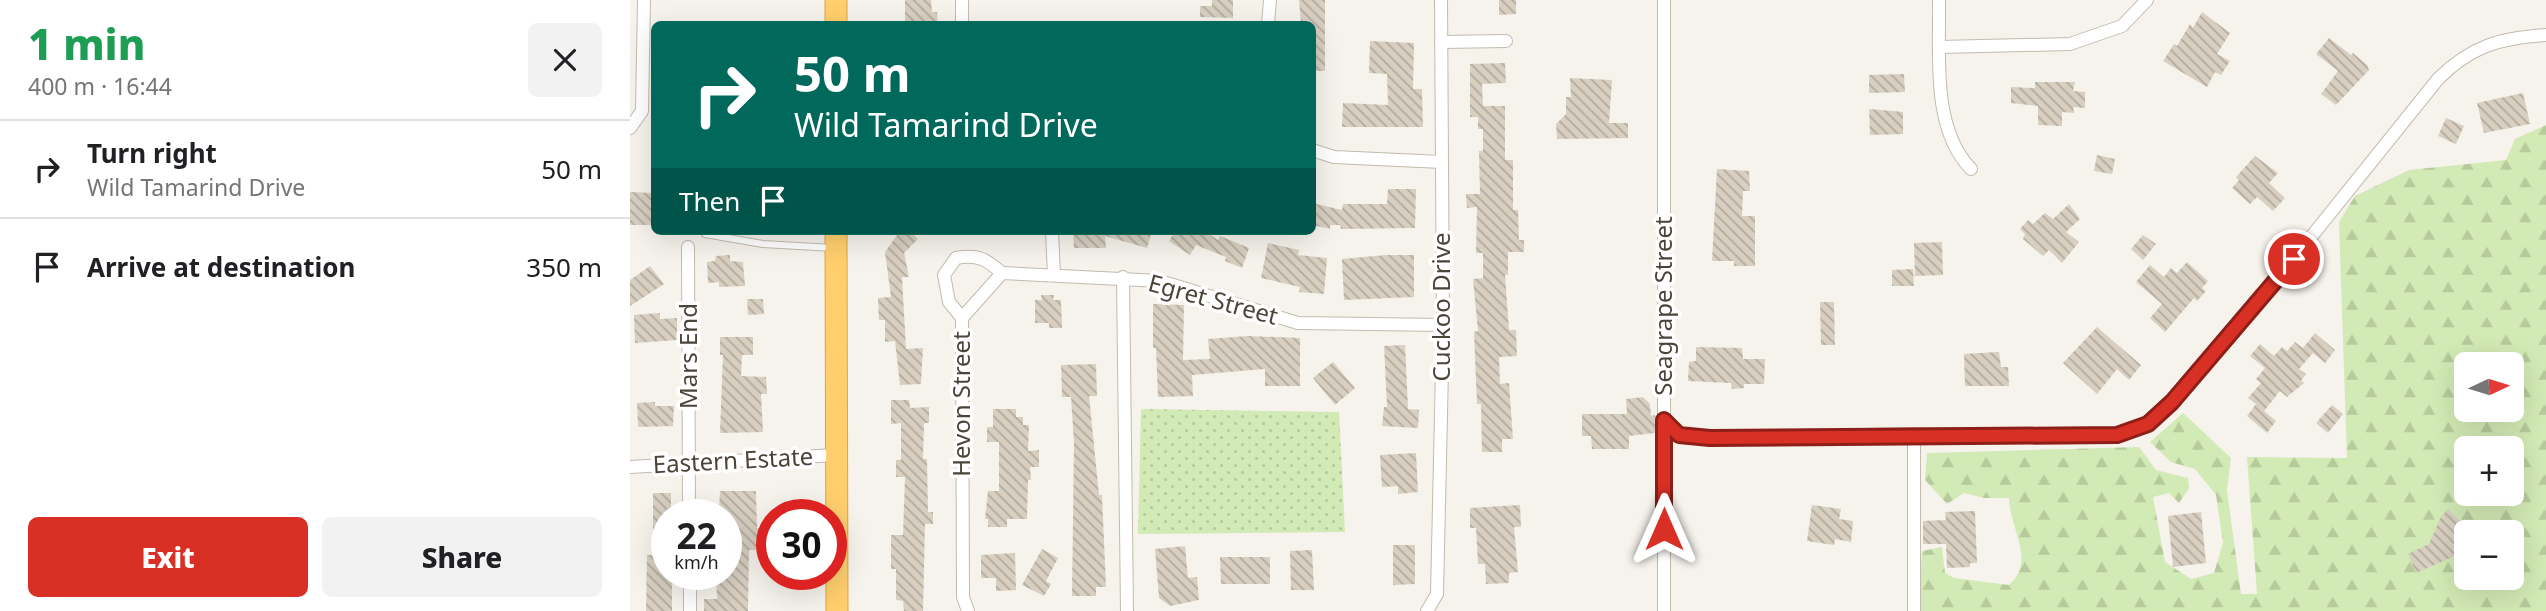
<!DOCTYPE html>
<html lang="en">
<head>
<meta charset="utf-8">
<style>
	:root { --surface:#fff; --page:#f2f2f2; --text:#202124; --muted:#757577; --line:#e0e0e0; --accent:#d93025 }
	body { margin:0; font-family:"Noto Sans",sans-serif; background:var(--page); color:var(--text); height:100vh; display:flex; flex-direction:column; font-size:26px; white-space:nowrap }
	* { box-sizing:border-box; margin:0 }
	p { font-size:23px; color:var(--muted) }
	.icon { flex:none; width:38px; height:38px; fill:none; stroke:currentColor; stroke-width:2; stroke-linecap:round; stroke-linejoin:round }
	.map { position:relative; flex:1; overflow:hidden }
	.panel { display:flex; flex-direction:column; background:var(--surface); width:630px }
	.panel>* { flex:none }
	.guide { position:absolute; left:21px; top:21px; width:665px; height:214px; border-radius:10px; box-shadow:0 7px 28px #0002; background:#00695c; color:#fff; overflow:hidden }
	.needle { width:46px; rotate:86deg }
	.tools { position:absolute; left:1824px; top:352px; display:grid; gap:14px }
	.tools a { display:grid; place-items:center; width:70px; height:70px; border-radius:10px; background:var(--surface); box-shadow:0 7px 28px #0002; font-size:35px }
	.speed { position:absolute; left:21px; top:499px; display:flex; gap:14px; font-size:35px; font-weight:700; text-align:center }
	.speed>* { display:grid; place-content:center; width:91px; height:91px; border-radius:50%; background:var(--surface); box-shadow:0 7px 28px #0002; line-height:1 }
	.speed small { font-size:18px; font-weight:400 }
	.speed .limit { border:10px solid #d22; background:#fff; color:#111 }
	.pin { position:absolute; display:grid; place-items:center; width:60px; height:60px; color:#fff; margin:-30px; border:4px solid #fff; border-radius:50%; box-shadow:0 2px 7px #0007 }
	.me { position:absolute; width:77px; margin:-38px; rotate:0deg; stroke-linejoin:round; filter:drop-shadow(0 0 5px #0008) }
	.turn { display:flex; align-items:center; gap:24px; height:147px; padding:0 28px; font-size:32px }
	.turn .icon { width:91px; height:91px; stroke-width:2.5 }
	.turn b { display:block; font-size:49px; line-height:60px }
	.then { display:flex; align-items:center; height:66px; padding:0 28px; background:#0003; gap:14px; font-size:26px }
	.round { display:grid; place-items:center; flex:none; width:74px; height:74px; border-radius:10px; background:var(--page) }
	.summary { display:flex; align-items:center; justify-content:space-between; height:119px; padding:0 28px }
	h1 { font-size:42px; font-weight:800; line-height:52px; color:#1e9e55 }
	.primary-button { display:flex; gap:14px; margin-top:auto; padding:14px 28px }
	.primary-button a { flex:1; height:80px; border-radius:10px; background:var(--accent); color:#fff; font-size:28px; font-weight:800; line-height:80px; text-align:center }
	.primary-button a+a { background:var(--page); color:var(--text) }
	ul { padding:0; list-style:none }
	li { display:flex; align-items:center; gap:21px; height:98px; padding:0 28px; border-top:2px solid var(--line) }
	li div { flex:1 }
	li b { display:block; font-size:26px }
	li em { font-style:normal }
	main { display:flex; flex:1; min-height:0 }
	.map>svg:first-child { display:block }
</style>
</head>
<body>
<main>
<section class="panel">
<div class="summary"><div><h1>1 min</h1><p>400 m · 16:44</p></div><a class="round"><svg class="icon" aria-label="close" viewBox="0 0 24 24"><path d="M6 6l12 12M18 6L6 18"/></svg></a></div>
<ul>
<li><svg class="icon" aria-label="right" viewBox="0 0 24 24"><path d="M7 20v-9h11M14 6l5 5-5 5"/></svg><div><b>Turn right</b><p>Wild Tamarind Drive</p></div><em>50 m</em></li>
<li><svg class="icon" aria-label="arrive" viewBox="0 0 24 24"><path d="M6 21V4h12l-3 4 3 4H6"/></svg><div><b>Arrive at destination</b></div><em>350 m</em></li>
</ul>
<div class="primary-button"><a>Exit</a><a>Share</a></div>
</section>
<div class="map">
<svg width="1916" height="611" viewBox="0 0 1916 611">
	<defs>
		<pattern id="forest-firs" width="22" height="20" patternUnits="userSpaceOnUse" patternTransform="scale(1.75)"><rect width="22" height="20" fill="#d2eab5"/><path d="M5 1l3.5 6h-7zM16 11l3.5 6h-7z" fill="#b6ca9c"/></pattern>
		<pattern id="park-dots" width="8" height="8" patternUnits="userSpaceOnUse" patternTransform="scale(1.75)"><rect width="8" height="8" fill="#d2eab5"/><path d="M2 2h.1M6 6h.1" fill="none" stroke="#b6ca9c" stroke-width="1.8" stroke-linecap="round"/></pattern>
		<pattern id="building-back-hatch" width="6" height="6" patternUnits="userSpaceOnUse" patternTransform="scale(1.75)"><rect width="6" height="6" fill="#d8cfc1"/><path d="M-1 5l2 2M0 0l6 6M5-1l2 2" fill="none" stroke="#b1aa9e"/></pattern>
	</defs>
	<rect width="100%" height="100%" fill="#f6f3ec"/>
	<path fill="url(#forest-firs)" fill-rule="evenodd" d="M1916,125V611H1289L1292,551L1312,547L1315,573L1324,578L1379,585C1407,561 1379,528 1379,498H1354L1334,493L1317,504L1295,480L1297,453L1509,447L1526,470L1558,478L1559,488L1549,503L1539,493L1523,497L1535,562L1561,579L1584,573L1593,543L1586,495L1565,469L1541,462L1520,442L1553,413L1601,458L1597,490L1611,594H1627L1617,457L1717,458L1709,222L1725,196L1779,170L1876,160L1885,139ZM1836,364H1881V410H1836ZM1836,448H1881V494H1836ZM1836,532H1881V578H1836Z"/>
	<polygon fill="url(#park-dots)" points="511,409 709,412 715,532 508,534"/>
	<g fill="url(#building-back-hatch)">
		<polygon points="275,0 301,0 302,12 307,12 308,24 275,24"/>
		<polygon points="582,0 603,0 603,18 570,17 570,6 582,6"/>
		<polygon points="669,0 695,0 695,71 682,71 682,24 671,24"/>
		<polygon points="869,0 886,0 886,14 869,15"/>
		<polygon points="1572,12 1600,33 1587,54 1600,61 1591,75 1585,72 1577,87 1533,61 1544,44 1547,46 1560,24 1563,28"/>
		<polygon points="1699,38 1721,55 1723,53 1737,65 1739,70 1706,105 1691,94 1708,71 1686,54"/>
		<polygon points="740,41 784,43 783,89 792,89 793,127 712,127 713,103 758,105 757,74 739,73"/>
		<polygon points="875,63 876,83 852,84 853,106 875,106 875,160 883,160 883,210 888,210 889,240 894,240 894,252 878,252 878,275 875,275 879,330 886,330 887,356 869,357 870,384 879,383 883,439 872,439 872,452 852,452 851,404 847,404 844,332 848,331 843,279 853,278 853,253 846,253 847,207 837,208 836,194 850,194 849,151 853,151 853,129 848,129 848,117 840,117 840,64"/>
		<polygon points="1274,74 1275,92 1239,93 1239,75"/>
		<polygon points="940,78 982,80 979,123 998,123 998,138 927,139 926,124 936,114 936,97 941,97"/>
		<polygon points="1405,82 1445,82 1443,91 1455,92 1455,108 1443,107 1444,113 1432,112 1432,126 1408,125 1408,106 1381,103 1381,87 1405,88"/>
		<polygon points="1893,93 1900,124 1854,133 1847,103"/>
		<polygon points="1239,109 1273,112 1273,134 1240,135"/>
		<polygon points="1816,118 1834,126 1826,144 1808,136"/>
		<polygon points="1467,155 1485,159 1482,174 1464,171"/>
		<polygon points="1625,156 1648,173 1639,183 1655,198 1643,211 1627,197 1620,204 1602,188 1609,180 1606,177"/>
		<polygon points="1087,169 1119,171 1120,191 1113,191 1112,216 1125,216 1125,266 1104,266 1104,261 1082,261"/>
		<polygon points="758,189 786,189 785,228 711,229 710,225 700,225 700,229 682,225 682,203 712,210 713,204 757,204"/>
		<polygon points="0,192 24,193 24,225 0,225"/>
		<polygon points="1439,204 1450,219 1436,232 1449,242 1432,263 1419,250 1413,256 1393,239 1395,234 1390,229 1398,220 1403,224 1415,213 1423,219"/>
		<polygon points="270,231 280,231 288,239 274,253 279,277 272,277 276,349 293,348 291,384 270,385 265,341 255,342 255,320 249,320 248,298 261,297 255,252"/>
		<polygon points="443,231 522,231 517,248 475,236 476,248 444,248"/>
		<polygon points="545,231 574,231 588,240 590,236 619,248 612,268 595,261 596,257 566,245 560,255 539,241"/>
		<polygon points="1513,235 1526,244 1513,260 1501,249"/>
		<polygon points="1312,242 1313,275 1285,276 1284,243"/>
		<polygon points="638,243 669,250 668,255 697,258 694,294 669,292 670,287 631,278"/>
		<polygon points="100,255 100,261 113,262 115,286 89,287 89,282 78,283 77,262 85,261 86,256"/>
		<polygon points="756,255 784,255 784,297 714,300 712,259"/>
		<polygon points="1557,262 1578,281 1572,288 1576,291 1567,301 1564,298 1535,332 1520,318 1532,304 1506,282 1520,265 1534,277 1541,268 1547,273"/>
		<polygon points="20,266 34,284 0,306 0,280"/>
		<polygon points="1283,269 1284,286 1262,286 1262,270"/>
		<polygon points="411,295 424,295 423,300 431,300 432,328 419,328 419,323 405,323 405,300 412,300"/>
		<polygon points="117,299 133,299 134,314 118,315"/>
		<polygon points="1190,302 1204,302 1205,345 1191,345"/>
		<polygon points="523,304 554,305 553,360 580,359 578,339 618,336 670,338 670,386 635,386 635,369 562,375 563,396 528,397 526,348 523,348"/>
		<polygon points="30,313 30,319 47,318 47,340 5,343 4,315"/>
		<polygon points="1467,327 1511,365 1499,380 1487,369 1467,394 1433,363"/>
		<polygon points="1685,333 1705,350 1695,363 1683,353 1669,369 1676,374 1671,381 1674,383 1657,397 1650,391 1634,411 1646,421 1637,433 1617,416 1626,404 1618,398 1631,383 1626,379 1635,368 1620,356 1630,344 1644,356 1652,347 1657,351 1665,342 1673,348"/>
		<polygon points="90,337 123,337 123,355 112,355 111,376 136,377 137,394 131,394 133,432 90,433 93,355 90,355"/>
		<polygon points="775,345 778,409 789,410 788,428 752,426 754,407 757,407 754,346"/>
		<polygon points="1066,347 1112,348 1113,359 1135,359 1134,384 1114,384 1114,388 1102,389 1101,383 1058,381 1059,362 1066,361"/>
		<polygon points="1369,352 1371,367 1378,367 1379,386 1335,386 1334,354"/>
		<polygon points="703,362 725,388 705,405 683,378"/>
		<polygon points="466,364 467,396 459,396 469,495 472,495 476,587 466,587 466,596 442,596 444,443 441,397 432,397 431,365"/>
		<polygon points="1013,397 1020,404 1021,416 1025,415 1025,433 999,436 999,449 962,449 961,436 952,436 952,414 997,414 996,399"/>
		<polygon points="261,400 279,400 280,408 299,407 299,423 294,423 293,459 297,459 298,512 303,512 303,524 295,524 293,611 274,611 273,601 266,600 266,569 261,569 261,535 273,535 275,477 266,477 266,460 271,460 271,423 261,424"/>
		<polygon points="25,402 25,406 44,406 43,426 8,427 7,403"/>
		<polygon points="1702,405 1713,414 1698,433 1686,423"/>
		<polygon points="363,409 386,409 386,417 393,417 393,425 399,425 398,451 409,450 409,467 400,467 401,480 398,480 397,519 377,519 377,527 358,527 358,519 355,519 358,491 369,491 369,442 357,442 357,427 363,427"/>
		<polygon points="786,453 788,492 768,494 768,486 752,487 750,455"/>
		<polygon points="90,491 126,491 127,528 135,528 135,550 119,550 118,611 74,611 74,599 87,599 86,574 96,574 96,511 89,511"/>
		<polygon points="23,493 41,493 41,514 37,514 37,532 23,532"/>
		<polygon points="890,505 891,527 884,527 888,572 879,573 879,583 856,584 855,564 848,564 846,528 840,528 840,508"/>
		<polygon points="1182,505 1211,509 1209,519 1223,521 1221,542 1205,539 1204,545 1177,541"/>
		<polygon points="1818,509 1836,527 1836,551 1786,573 1778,554 1799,544 1811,517"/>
		<polygon points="1345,511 1347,563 1340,563 1340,567 1317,568 1316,544 1293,544 1293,521 1316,520 1315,512"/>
		<polygon points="1571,512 1576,563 1543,567 1538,516"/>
		<polygon points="763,545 785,545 785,584 763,585"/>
		<polygon points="555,546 558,578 567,577 569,600 540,606 529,598 525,549"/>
		<polygon points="412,549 428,558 416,581 421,584 414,596 392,585"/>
		<polygon points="682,550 684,590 661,590 660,551"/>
		<polygon points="385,553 386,590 366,591 366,578 351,578 351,555"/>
		<polygon points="17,555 37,555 37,574 42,574 42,611 16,611"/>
		<polygon points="590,557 640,557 640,584 591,584"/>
	</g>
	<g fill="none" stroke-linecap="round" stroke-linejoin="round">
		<g stroke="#c2bbae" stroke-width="8">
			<polyline id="lane" points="75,234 133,244 204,248"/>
		</g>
		<g stroke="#c2bbae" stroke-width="14">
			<g id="street">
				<path d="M1309,0C1310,54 1301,128 1341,169"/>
				<polyline points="332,24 332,0"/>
				<polyline points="638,24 640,0"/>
				<polyline points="811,42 876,41"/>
				<polyline points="1310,47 1440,44 1492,26 1517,0"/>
				<polyline points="0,128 12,111 14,0"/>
				<polyline points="682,150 704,157 812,162"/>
				<polyline points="422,231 424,275"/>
				<polyline points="58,247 59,514"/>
				<polyline points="493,277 497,611"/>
				<polyline points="332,318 372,273 530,281 668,323 813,325"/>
				<path d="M1034,420L1049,435L1080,438L1284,434L1487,435L1518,424L1542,402L1620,313L1808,79C1841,46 1870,38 1916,35"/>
				<polyline points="0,467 205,455"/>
				<polyline points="60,574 60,611"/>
				<path d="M338,611L333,597L332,318L319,302L314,275L326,258C348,254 356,259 372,273"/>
				<polyline points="797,611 807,594 813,325 811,0"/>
				<polyline points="1034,611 1034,0"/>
				<polyline points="1284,611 1284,434"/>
			</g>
		</g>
		<g stroke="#e0a43c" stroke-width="23">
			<g id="highway">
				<polyline points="206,0 206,24"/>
				<polyline points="206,231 207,611"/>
			</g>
		</g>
		<use href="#lane" stroke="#fff" stroke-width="6"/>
		<use href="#street" stroke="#fff" stroke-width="12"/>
		<use href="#highway" stroke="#ffcf6e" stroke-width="21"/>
	</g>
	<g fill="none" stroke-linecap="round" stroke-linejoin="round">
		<g stroke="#8d1f18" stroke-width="18">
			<polyline id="route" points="1034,529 1034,420 1049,435 1080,438 1487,435 1518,424 1542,402 1664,259"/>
		</g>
		<use href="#route" stroke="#d93025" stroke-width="12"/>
	</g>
	<g text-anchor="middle" stroke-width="7" stroke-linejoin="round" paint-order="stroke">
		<g font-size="24" fill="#4b4439" stroke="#fff">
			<text transform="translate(583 300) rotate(15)" y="8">Egret Street</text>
			<text transform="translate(1034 306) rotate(-90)" y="8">Seagrape Street</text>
			<text transform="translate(812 307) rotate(-90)" y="8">Cuckoo Drive</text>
			<text transform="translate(59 356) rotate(-90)" y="8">Mars End</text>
			<text transform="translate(332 404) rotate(-90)" y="8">Hevon Street</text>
			<text transform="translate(103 461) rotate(-3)" y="8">Eastern Estate</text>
		</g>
	</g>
</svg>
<div class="tools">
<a><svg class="needle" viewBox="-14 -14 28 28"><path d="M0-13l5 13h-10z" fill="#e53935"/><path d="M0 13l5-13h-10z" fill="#757577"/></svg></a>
<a>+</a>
<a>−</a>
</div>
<div class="speed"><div>22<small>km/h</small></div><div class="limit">30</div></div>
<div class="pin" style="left:1664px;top:259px;background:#d93025"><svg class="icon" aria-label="arrive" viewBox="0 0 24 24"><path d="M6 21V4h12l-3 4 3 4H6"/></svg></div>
<svg class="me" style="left:1034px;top:529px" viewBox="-20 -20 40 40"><path d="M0-17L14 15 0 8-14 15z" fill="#d93025" stroke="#fff" stroke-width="4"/></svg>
<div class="guide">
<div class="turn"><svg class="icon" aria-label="right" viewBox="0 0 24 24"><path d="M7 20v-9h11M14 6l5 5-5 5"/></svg><div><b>50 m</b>Wild Tamarind Drive</div></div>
<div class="then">Then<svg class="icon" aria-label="arrive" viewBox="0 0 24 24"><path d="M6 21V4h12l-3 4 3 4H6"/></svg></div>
</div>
</div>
</main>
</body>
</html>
